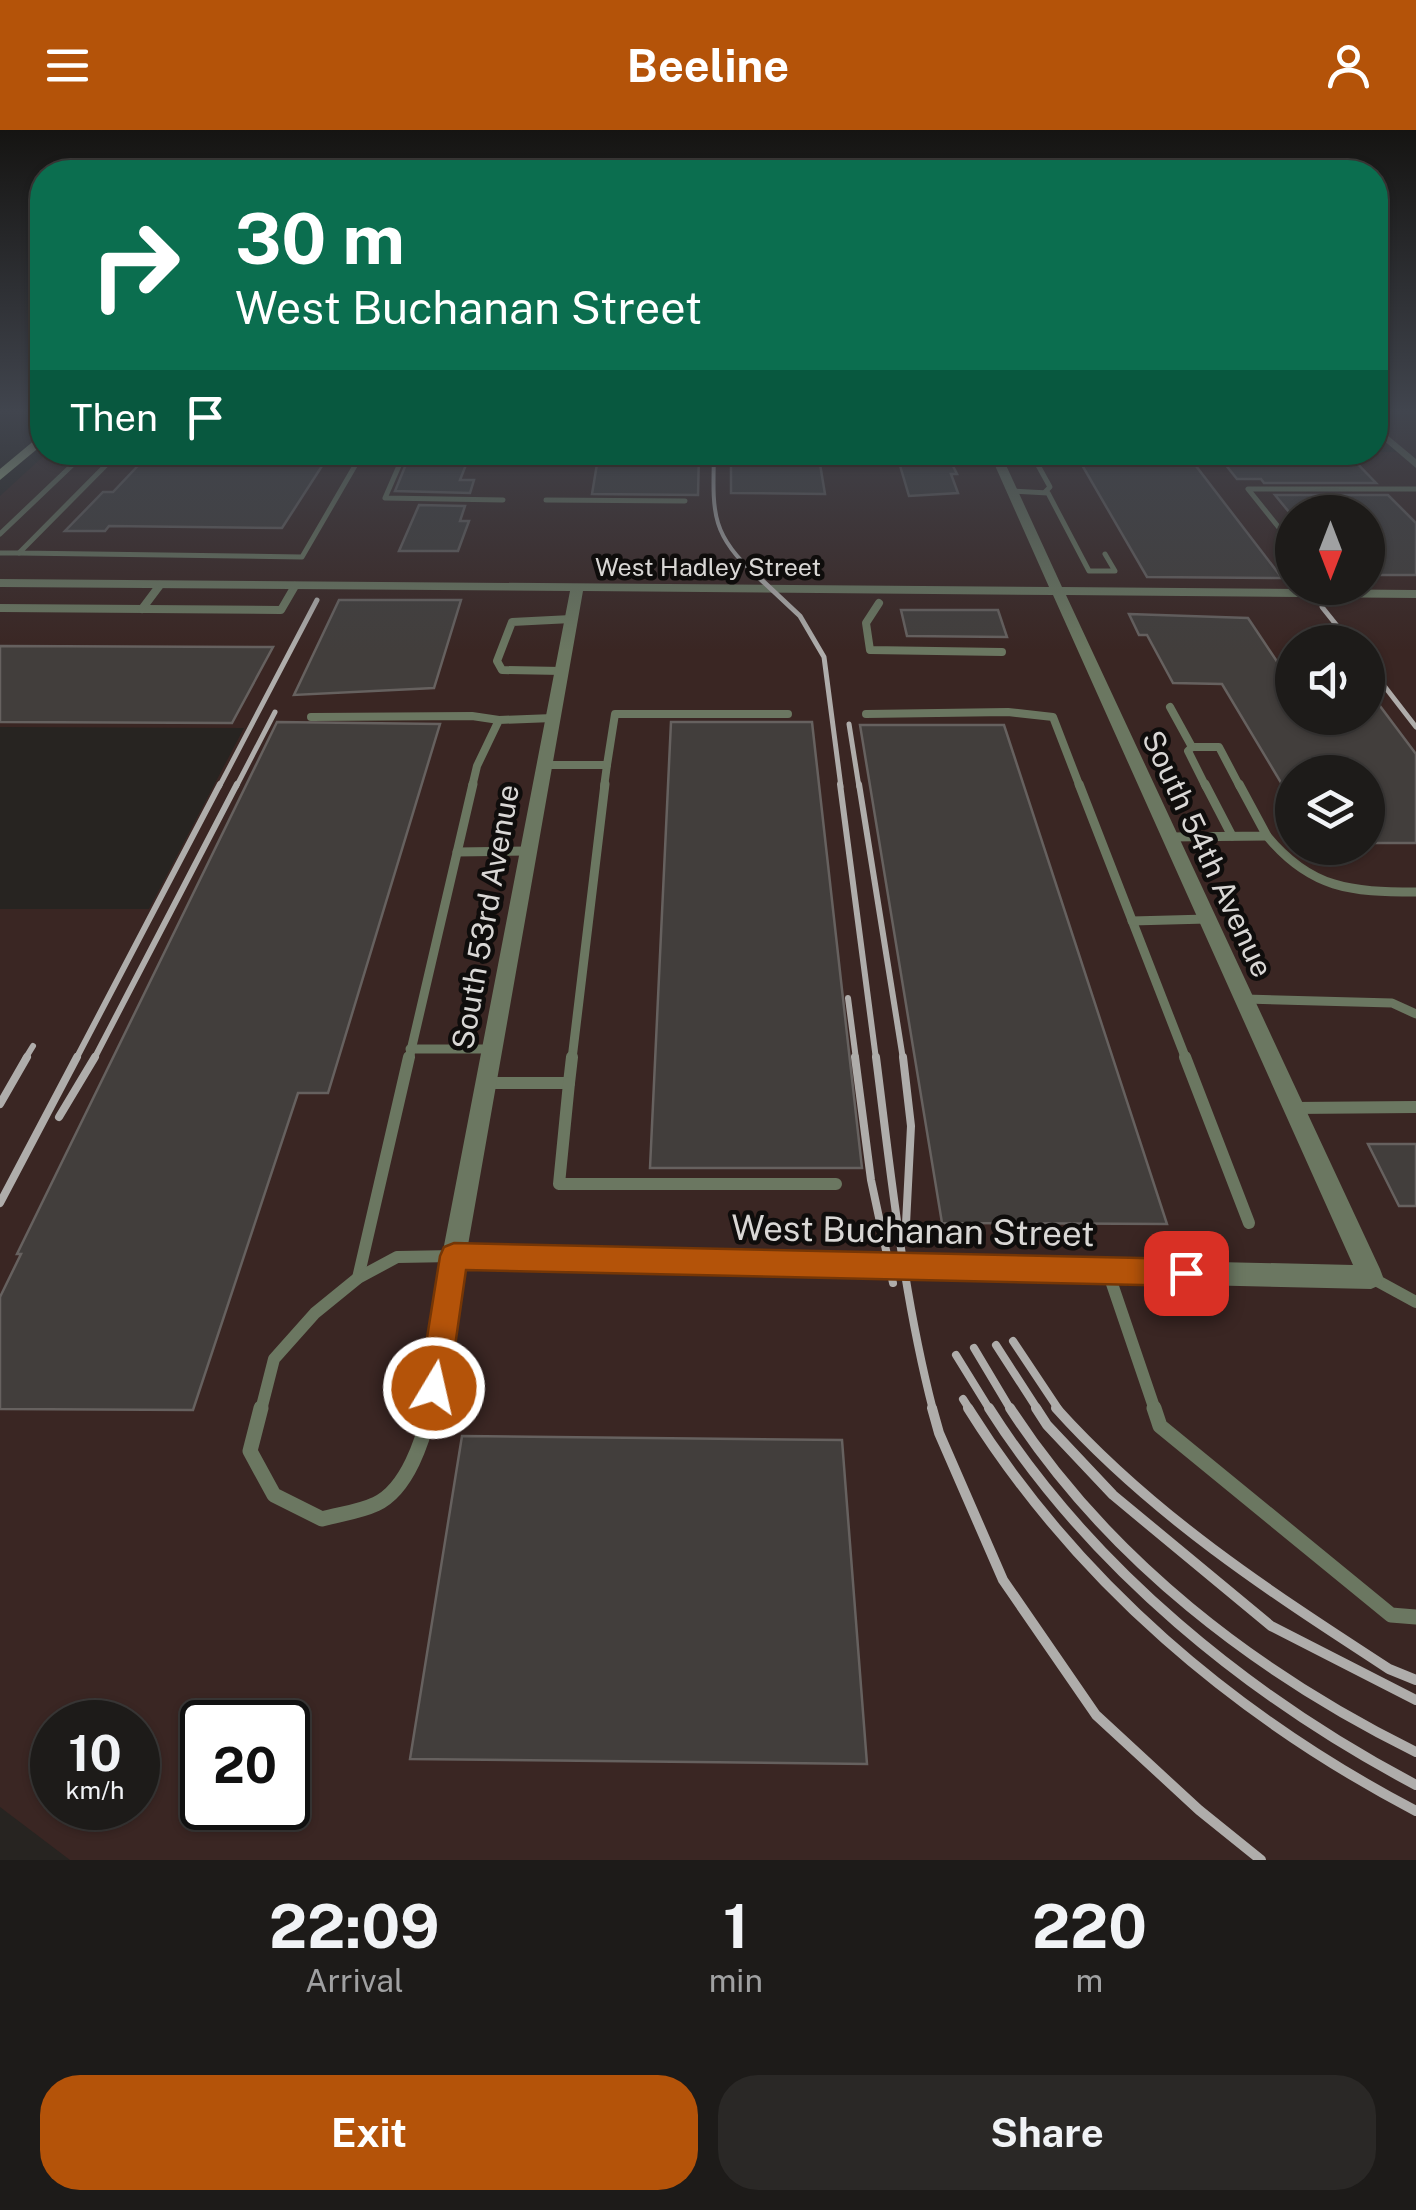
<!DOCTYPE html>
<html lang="en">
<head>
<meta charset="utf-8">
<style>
	:root { --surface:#1d1b19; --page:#2a2826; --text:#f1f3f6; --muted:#a0a1a2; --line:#3b3938; --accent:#b45309 }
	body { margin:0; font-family:"Public Sans",sans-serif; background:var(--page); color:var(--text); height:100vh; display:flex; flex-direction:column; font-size:38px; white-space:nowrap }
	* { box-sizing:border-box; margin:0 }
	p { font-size:32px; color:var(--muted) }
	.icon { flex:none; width:55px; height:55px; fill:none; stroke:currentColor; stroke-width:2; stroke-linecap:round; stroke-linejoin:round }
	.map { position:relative; height:1730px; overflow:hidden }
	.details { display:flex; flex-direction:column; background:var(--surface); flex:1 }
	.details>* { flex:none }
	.top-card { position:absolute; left:30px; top:30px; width:1358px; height:305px; border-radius:40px; box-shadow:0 2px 8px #0004,0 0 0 2px var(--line); background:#0b6e4f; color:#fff; overflow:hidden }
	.needle { width:65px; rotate:180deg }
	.fabs { position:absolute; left:1275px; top:365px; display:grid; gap:20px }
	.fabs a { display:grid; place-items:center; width:110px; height:110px; border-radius:50%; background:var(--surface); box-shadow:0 2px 8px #0004,0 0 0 2px var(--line); font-size:50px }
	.speed { position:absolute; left:30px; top:1570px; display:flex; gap:20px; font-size:50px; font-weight:700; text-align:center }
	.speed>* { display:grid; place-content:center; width:130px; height:130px; border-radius:50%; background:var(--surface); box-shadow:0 2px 8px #0004,0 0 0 2px var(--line); line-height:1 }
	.speed small { font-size:25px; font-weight:400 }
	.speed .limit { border:5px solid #111; border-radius:15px; background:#fff; color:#111 }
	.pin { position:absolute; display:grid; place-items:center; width:85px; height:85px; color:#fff; margin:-42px; border-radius:20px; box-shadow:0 5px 15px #0006 }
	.me { position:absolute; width:110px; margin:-55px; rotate:9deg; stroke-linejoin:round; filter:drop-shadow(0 0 8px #0008) }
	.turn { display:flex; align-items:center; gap:35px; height:210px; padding:0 40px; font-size:45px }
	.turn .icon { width:130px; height:130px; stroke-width:2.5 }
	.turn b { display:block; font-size:70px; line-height:85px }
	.then { display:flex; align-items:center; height:95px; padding:0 40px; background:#0003; gap:20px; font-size:38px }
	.eta { display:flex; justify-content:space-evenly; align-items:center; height:170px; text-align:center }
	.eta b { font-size:60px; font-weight:700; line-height:70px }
	.cta { display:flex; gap:20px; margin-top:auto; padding:20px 40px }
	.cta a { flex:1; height:115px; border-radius:40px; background:var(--accent); color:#fff; font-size:40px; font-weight:700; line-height:115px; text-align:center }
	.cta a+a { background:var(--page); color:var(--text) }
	header { display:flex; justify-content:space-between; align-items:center; height:130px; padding:0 40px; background:var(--accent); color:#fff; font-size:45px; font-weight:700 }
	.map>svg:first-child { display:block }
</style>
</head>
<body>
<header><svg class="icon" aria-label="menu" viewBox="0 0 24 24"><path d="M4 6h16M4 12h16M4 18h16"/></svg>Beeline<svg class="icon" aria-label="person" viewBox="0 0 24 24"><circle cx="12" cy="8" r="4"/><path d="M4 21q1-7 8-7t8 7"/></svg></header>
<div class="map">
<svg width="1416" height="1730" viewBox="0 0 1416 1730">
	<rect width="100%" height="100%" fill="#272421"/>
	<path fill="#3a2623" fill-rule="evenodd" d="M1375,279H1416V1730H70L0,1677V779H149L244,598L0,597V366L47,323L1402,322L1375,296ZM1292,382H1368V458H1292ZM1292,512H1368V588H1292ZM1292,642H1368V718H1292ZM52,1592H138V1678H52ZM202,1592H288V1678H202Z"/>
	<g fill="#423e3c" stroke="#66615f" stroke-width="2.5">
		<polygon points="151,322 177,322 166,334 292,335 301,322 331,322 282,398 109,396 105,401 65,401 103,362 113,362"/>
		<polygon points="411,322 471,322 460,350 474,350 470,363 395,361"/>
		<polygon points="599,322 699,322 698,365 592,364"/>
		<polygon points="731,322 818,322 825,364 731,363"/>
		<polygon points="896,322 946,322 957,344 951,344 958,363 909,366"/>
		<polygon points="1217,324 1348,324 1376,353 1264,353 1261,349 1237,349"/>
		<polygon points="1082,335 1196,336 1282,448 1147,447"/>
		<polygon points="1275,365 1388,365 1416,393 1416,445 1368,445 1368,382 1289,382"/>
		<polygon points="419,375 465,376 460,391 469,391 458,421 399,421"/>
		<polygon points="339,470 461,470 434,558 294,565"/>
		<polygon points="901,480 998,480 1007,507 907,506"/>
		<polygon points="1129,484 1248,488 1292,554 1292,588 1368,588 1368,560 1416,624 1416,713 1368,713 1368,642 1292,642 1292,671 1222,554 1173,553 1147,505 1139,505"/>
		<polygon points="0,516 273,517 232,593 0,592"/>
		<polygon points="277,592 440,594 328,963 298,963 193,1280 0,1279 0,1167 21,1124 17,1124"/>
		<polygon points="671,592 812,592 862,1038 650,1038"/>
		<polygon points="860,595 1004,595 1167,1094 942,1093"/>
		<polygon points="1368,1014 1416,1014 1416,1076 1399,1076"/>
		<polygon points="462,1306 842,1310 867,1634 410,1629"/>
	</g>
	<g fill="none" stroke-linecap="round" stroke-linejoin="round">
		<g stroke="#6b7761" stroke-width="5">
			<polyline points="1375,308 1386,308"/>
			<polyline points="119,322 19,423 302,427 363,322"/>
			<polyline points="405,322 385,368 503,370"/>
			<polyline points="1012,361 1048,363 1089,441 1115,441 1105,424"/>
			<polyline points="1045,362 1050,357 1034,328 1180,328"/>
			<polyline points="546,370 685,371"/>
			<polyline points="0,404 86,322"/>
			<polyline points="1292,414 1248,359 1416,359"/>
			<polyline points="0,423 19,423"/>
		</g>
		<g stroke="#6b7761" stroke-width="8">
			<polyline points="879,473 866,493 870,520 1002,522"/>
			<polyline points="0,478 281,480 295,456"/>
			<polyline points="142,479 160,455"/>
			<polyline points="562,541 502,540 497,531 512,492 571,489"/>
			<polyline points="1170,577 1192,617 1219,617 1240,657"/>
			<polyline points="866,584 1008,582 1053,587 1080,657"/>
			<polyline points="311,587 472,586 499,590"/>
			<polyline points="1192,617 1188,621 1206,657"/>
			<polyline points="544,635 607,635 604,657"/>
			<polyline points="607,635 615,584 788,584"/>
			<polyline points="472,657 477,636 499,590 553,588"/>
		</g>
		<g stroke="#6b7761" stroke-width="9">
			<polyline points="1079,654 1186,929"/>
			<polyline points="1205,654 1232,706"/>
			<path d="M1267,706C1311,759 1351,762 1416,762"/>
			<polyline points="1169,707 1267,706 1239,654"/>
			<polyline points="457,722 528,721"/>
			<polyline points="1132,791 1207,789"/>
			<polyline points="1245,869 1392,873 1416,884"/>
			<polyline points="410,919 491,919"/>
			<polyline points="409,929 473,654"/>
			<polyline points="572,929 605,654"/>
		</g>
		<g stroke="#6b7761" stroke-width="12">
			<polyline points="1185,927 1249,1093"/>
			<polyline points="487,953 569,953 572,927"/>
			<polyline points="569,953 559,1054 836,1054"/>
			<polyline points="1293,978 1416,977"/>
			<polyline points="1108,1142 1155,1280"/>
			<polyline points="358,1148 409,927"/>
			<polyline points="1372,1148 1416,1172"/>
			<polyline points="261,1280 274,1229 315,1183 358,1148 397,1127 454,1126 430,1280"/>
		</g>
		<g stroke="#6b7761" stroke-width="15">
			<path d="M261,1278L250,1321L274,1365L322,1389C340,1384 359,1382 376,1374C408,1359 423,1309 431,1278"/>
			<polyline points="1154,1278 1160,1296 1391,1485 1416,1487"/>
		</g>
		<g fill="#6b7761" fill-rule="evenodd">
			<polygon points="1375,295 1416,329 1416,338 1375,303"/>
			<path d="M989,322H1000L1062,457L1416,460V468L1066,465L1380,1139L1383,1147L1380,1155L1371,1159L454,1138L445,1134L442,1126L570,461L0,457V449L1049,457ZM583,461L1053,465L1353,1135L468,1115Z"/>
		</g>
		<polygon fill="#b1ca9d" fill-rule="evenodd" points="42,304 42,315 0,350 0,339"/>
		<path stroke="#afadab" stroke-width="4" d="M714,322C713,379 709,404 756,445"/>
		<g stroke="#afadab" stroke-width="5">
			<polyline points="753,442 800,486 824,527 841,657"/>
			<polyline points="1322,477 1350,512"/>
			<polyline points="1368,535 1416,597"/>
			<polyline points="849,594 859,657"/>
			<polyline points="219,657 317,470"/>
			<polyline points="236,657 275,582"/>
		</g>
		<g stroke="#afadab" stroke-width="6">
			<polyline points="840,654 876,929"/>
			<polyline points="859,654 903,929"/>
			<polyline points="848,868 856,929"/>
			<polyline points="25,929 33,916"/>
			<polyline points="76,929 220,654"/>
			<polyline points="94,929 237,654"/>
		</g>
		<g stroke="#afadab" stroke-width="8">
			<polyline points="855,927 871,1050 893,1153"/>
			<path d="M876,927C891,1045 903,1164 933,1280"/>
			<polyline points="903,927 911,996 906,1094"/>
			<polyline points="0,974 27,927"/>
			<polyline points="59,987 95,927"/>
			<polyline points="0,1073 77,927"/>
			<polyline points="1013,1211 1059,1280"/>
			<polyline points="996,1215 1038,1280"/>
			<polyline points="974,1218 1011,1280"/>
			<polyline points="956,1225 990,1280"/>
			<polyline points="963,1269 970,1280"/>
		</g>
		<g stroke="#afadab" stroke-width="10">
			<polyline points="932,1278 939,1303 1003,1450 1096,1585 1199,1680 1261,1730"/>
			<path d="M968,1278C1077,1452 1235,1586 1416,1681"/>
			<path d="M989,1278C1090,1437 1249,1567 1416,1655"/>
			<path d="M1010,1278C1108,1429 1256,1543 1416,1622"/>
			<polyline points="1036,1278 1047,1295 1113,1365 1271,1496 1416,1570"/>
			<path d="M1056,1278C1152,1385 1269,1461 1389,1539L1416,1550"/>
		</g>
	</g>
	<linearGradient id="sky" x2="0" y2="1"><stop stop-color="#151412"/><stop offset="0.54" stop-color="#41454e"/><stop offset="1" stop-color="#41454e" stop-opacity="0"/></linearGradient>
	<rect width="1416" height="521" fill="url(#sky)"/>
	<polygon fill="#b45309" stroke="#753606" stroke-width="2.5" points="454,1113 1186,1129 1196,1133 1201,1143 1196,1152 1186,1156 466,1140 449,1258 445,1269 434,1273 423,1269 419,1258 440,1126 444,1117"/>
	<g text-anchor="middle" stroke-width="9" stroke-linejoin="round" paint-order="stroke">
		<g font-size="25" fill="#d9d7d5" stroke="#0f0d0c">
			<text x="708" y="446">West Hadley Street</text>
		</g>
		<g font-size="30" fill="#d9d7d5" stroke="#0f0d0c">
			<text transform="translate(1207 724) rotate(65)" y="10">South 54th Avenue</text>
			<text transform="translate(486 787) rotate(-80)" y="10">South 53rd Avenue</text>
		</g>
		<g font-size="35" fill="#d9d7d5" stroke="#0f0d0c">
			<text transform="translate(913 1101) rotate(1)" y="12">West Buchanan Street</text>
		</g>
	</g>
</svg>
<div class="fabs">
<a><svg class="needle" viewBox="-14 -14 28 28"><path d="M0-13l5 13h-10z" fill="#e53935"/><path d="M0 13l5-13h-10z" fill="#a0a1a2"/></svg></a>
<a><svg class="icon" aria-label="sound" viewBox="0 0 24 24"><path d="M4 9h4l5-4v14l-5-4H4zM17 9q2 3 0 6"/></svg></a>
<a><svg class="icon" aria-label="layers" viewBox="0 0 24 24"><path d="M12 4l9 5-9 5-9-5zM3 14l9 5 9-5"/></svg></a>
</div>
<div class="speed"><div>10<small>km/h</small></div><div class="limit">20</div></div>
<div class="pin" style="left:1186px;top:1143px;background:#d93025"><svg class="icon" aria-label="arrive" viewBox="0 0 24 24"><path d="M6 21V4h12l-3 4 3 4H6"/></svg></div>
<svg class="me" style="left:434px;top:1258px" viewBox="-20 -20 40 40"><circle r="17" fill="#b45309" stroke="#fff" stroke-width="3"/><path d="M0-11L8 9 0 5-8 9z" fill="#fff"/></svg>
<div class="top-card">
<div class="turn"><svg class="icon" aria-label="right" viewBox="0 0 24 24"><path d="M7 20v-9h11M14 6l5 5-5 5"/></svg><div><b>30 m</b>West Buchanan Street</div></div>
<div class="then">Then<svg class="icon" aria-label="arrive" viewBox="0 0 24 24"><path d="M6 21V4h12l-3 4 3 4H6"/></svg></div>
</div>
</div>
<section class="details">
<div class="eta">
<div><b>22:09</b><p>Arrival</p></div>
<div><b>1</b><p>min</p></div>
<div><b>220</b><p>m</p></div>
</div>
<div class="cta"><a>Exit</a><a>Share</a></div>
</section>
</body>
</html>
